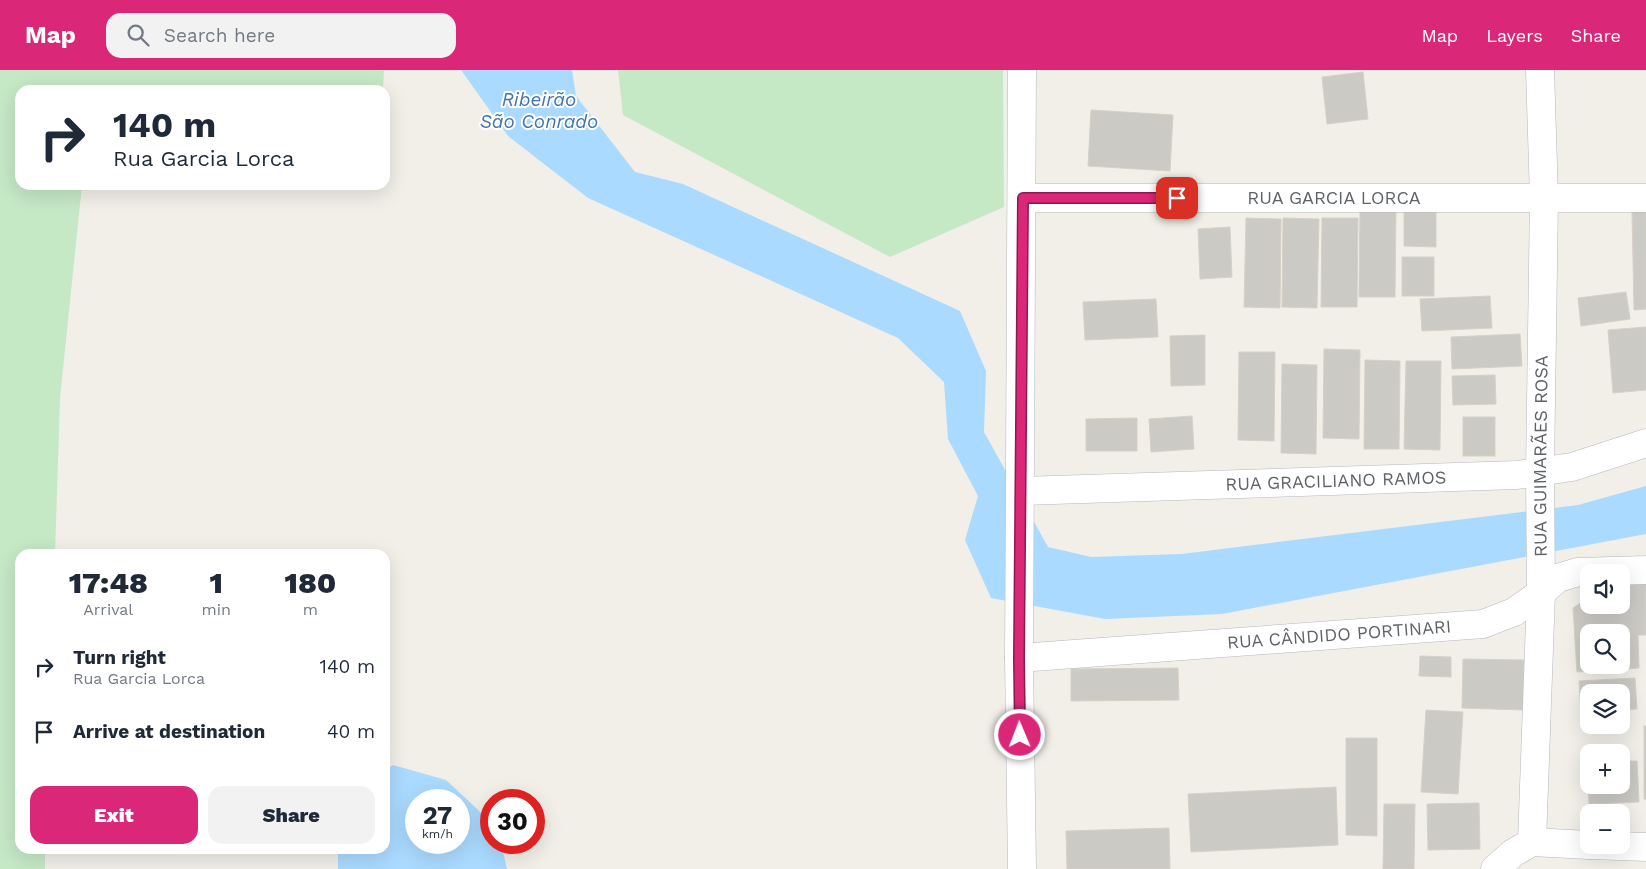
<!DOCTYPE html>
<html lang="en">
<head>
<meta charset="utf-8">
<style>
	:root { --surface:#fff; --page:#f2f2f3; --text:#1f2937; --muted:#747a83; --accent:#db2777 }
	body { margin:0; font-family:"Work Sans",sans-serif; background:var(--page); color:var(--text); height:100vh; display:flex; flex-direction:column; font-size:19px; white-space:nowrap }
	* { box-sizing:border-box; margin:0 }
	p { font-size:16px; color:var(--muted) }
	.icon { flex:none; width:28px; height:28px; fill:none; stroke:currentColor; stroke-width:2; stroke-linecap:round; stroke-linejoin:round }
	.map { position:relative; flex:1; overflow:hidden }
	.side { position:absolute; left:15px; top:479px; width:375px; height:305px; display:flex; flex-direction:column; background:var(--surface); border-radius:15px; box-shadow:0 5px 20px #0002 }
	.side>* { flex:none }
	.top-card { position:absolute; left:15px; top:15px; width:375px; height:105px; border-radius:15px; box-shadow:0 5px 20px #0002; background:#fff; color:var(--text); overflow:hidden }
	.controls { position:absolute; left:1580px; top:494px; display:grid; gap:10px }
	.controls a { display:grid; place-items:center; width:50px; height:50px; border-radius:10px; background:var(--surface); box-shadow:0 5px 20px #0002; font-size:25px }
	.speed { position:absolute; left:405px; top:719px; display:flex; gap:10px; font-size:25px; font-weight:700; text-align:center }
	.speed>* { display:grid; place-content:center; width:65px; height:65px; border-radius:50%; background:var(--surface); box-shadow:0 5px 20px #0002; line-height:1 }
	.speed small { font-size:12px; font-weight:400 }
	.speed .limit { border:8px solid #d22; background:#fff; color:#111 }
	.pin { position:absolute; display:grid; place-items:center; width:42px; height:42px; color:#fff; margin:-21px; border-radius:10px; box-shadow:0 2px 8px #0006 }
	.me { position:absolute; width:55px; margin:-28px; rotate:359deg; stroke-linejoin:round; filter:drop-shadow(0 0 4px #0008) }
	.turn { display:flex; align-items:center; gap:18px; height:105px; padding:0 15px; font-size:22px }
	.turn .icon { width:65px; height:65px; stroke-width:2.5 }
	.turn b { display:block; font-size:35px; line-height:42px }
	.eta { display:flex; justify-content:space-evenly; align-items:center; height:85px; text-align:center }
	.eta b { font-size:30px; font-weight:800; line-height:35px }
	.button { display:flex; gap:10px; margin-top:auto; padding:10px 15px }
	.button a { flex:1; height:58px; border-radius:15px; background:var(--accent); color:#fff; font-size:20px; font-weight:800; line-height:58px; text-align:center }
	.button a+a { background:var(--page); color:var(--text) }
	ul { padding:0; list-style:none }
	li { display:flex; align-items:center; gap:15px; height:65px; padding:0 15px }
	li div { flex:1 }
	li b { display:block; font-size:19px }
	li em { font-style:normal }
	header { display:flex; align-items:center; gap:30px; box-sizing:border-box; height:70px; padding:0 25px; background:var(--accent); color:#fff }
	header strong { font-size:24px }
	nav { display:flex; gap:28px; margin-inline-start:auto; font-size:18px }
	.search { width:350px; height:45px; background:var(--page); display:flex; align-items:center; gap:12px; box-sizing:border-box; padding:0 18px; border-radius:15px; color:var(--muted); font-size:19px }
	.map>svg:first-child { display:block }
</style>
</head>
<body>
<header>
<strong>Map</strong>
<div class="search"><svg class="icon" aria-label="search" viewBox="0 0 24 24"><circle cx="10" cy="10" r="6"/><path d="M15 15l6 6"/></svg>Search here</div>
<nav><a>Map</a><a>Layers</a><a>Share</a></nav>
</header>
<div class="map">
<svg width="1646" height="799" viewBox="0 0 1646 799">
	<rect width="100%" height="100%" fill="#f1efe8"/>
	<g fill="#c5e8c5">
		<polygon points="0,0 384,0 383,20 20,20 20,115 82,115 60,328 55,484 20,484 20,779 45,779 45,799 0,799"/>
		<polygon points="618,0 1003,0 1004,137 890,187 623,45"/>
	</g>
	<g fill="#aadaff" fill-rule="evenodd">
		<polygon points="461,0 572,0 576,26 635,102 683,114 960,241 986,301 984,362 1048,477 1091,487 1182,484 1578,435 1646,416 1646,464 1222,544 1105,549 991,528 965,470 978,426 948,369 944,312 898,268 588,128 508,66"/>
		<path d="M393,695L446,710L491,752V772L501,773L507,799H338V779H385V700ZM416,730H459V772H416Z"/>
	</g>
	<g fill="#cccac5" stroke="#d6d1c6" fill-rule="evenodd">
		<polygon points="1363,2 1368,49 1327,54 1322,7"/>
		<polygon points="1091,40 1173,45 1170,101 1088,96"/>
		<polygon points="1360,138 1396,138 1395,227 1359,227"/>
		<polygon points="1404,138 1436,138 1436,177 1404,176"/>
		<polygon points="1632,141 1646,141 1646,239 1634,240"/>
		<polygon points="1246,148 1281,149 1280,238 1244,237"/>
		<polygon points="1283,148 1319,149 1317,238 1282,237"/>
		<polygon points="1322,148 1358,148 1357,237 1321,237"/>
		<polygon points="1230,157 1232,207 1200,209 1198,159"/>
		<rect x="1402" y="187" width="32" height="39"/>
		<polygon points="1626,222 1630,249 1581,256 1578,228"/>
		<polygon points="1490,226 1492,258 1422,261 1420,229"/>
		<polygon points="1156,229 1158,267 1085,270 1083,232"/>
		<polygon points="1646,257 1646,320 1613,323 1608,260"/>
		<polygon points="1520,264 1522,296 1452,299 1451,267"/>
		<polygon points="1205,265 1205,315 1171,316 1170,266"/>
		<polygon points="1324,279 1360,280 1359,369 1323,368"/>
		<polygon points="1239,282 1275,282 1274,371 1238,370"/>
		<polygon points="1365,290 1400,291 1399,379 1364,379"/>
		<polygon points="1406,291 1441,291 1440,380 1404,379"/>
		<polygon points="1282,294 1317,295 1316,384 1281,383"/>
		<polygon points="1495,305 1496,334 1453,335 1452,306"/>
		<polygon points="1192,346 1194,379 1151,382 1149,349"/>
		<rect x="1463" y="347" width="32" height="39"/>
		<polygon points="1137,348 1137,381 1086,381 1086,349"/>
		<path d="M1646,508V565H1638L1639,598L1577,602L1573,538L1589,527V535H1621V509ZM1589,562H1621V595H1589Z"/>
		<polygon points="1420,586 1451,587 1451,607 1419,606"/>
		<polygon points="1463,589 1524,590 1523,640 1462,638"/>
		<polygon points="1178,598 1179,630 1071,631 1071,599"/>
		<polygon points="1635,608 1637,639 1621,640 1621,622 1589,622 1589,642 1581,643 1579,611"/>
		<polygon points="1426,640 1463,642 1458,724 1421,722"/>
		<rect x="1644" y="656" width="2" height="73"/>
		<polygon points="1346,668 1377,668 1377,766 1346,765"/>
		<polygon points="1621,691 1637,691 1639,732 1589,734 1587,692 1589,692 1589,715 1621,715"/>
		<polygon points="1336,717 1338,775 1191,782 1188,724"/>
		<polygon points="1479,733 1480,779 1428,780 1427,734"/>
		<polygon points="1384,734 1415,734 1414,799 1383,799"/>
		<polygon points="1169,758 1170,799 1067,799 1066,761"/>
	</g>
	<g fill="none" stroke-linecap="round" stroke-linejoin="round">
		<g stroke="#b5b8bc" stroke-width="29">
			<g id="minor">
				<polyline points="1022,0 1019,588 1022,799"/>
				<path id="s1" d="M1023,128H1646"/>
				<path id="s2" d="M1021,421L1517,405L1572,397L1646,373"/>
				<path id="s3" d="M1019,588L1483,554L1514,542L1541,523L1558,508L1578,502L1646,500"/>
				<path id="s4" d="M1532,772L1541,523L1540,400L1544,128L1540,0"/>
				<polyline points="1591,775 1646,777"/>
				<polyline points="1495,799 1513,783 1532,772 1589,775"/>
			</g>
		</g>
		<use href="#minor" stroke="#fff" stroke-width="28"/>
	</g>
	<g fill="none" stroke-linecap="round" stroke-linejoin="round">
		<g stroke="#8e194d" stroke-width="12">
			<polyline id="route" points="1020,665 1019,588 1023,128 1177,128"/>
		</g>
		<use href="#route" stroke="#db2777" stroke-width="9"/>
	</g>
	<g text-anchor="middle" stroke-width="4" stroke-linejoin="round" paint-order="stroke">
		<g font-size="18" fill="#5f6368" stroke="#fff">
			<text dy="6" stroke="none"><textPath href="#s1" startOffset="311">RUA GARCIA LORCA</textPath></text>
			<text dy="6" stroke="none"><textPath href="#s4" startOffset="386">RUA GUIMARÃES ROSA</textPath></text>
			<text dy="6" stroke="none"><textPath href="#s2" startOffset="315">RUA GRACILIANO RAMOS</textPath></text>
			<text dy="6" stroke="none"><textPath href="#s3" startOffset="321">RUA CÂNDIDO PORTINARI</textPath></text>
		</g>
		<g font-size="19" font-style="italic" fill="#4174aa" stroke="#fff">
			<text x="539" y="36">Ribeirão<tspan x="539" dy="22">São Conrado</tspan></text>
		</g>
	</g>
</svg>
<div class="controls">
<a><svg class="icon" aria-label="sound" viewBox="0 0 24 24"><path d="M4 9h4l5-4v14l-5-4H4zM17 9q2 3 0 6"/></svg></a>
<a><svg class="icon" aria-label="search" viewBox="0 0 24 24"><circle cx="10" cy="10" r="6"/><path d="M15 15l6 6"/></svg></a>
<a><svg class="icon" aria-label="layers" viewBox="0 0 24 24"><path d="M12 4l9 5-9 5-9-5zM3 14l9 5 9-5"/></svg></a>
<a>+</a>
<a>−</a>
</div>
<div class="speed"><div>27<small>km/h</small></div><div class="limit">30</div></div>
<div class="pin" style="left:1177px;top:128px;background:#d93025"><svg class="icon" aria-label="arrive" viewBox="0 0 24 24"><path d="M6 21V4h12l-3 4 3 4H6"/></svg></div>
<svg class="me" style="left:1020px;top:665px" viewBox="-20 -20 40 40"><circle r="17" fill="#db2777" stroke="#fff" stroke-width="3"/><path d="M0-11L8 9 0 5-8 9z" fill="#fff"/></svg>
<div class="top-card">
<div class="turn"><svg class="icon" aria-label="right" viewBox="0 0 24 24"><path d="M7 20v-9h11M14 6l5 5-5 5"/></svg><div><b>140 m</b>Rua Garcia Lorca</div></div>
</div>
<section class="side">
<div class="eta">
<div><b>17:48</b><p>Arrival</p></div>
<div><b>1</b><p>min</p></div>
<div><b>180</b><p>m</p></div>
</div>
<ul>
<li><svg class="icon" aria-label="right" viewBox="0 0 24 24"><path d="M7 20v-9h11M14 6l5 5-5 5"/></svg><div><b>Turn right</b><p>Rua Garcia Lorca</p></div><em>140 m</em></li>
<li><svg class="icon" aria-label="arrive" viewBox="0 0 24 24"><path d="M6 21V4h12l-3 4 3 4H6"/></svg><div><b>Arrive at destination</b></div><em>40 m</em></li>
</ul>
<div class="button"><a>Exit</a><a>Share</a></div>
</section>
</div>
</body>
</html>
